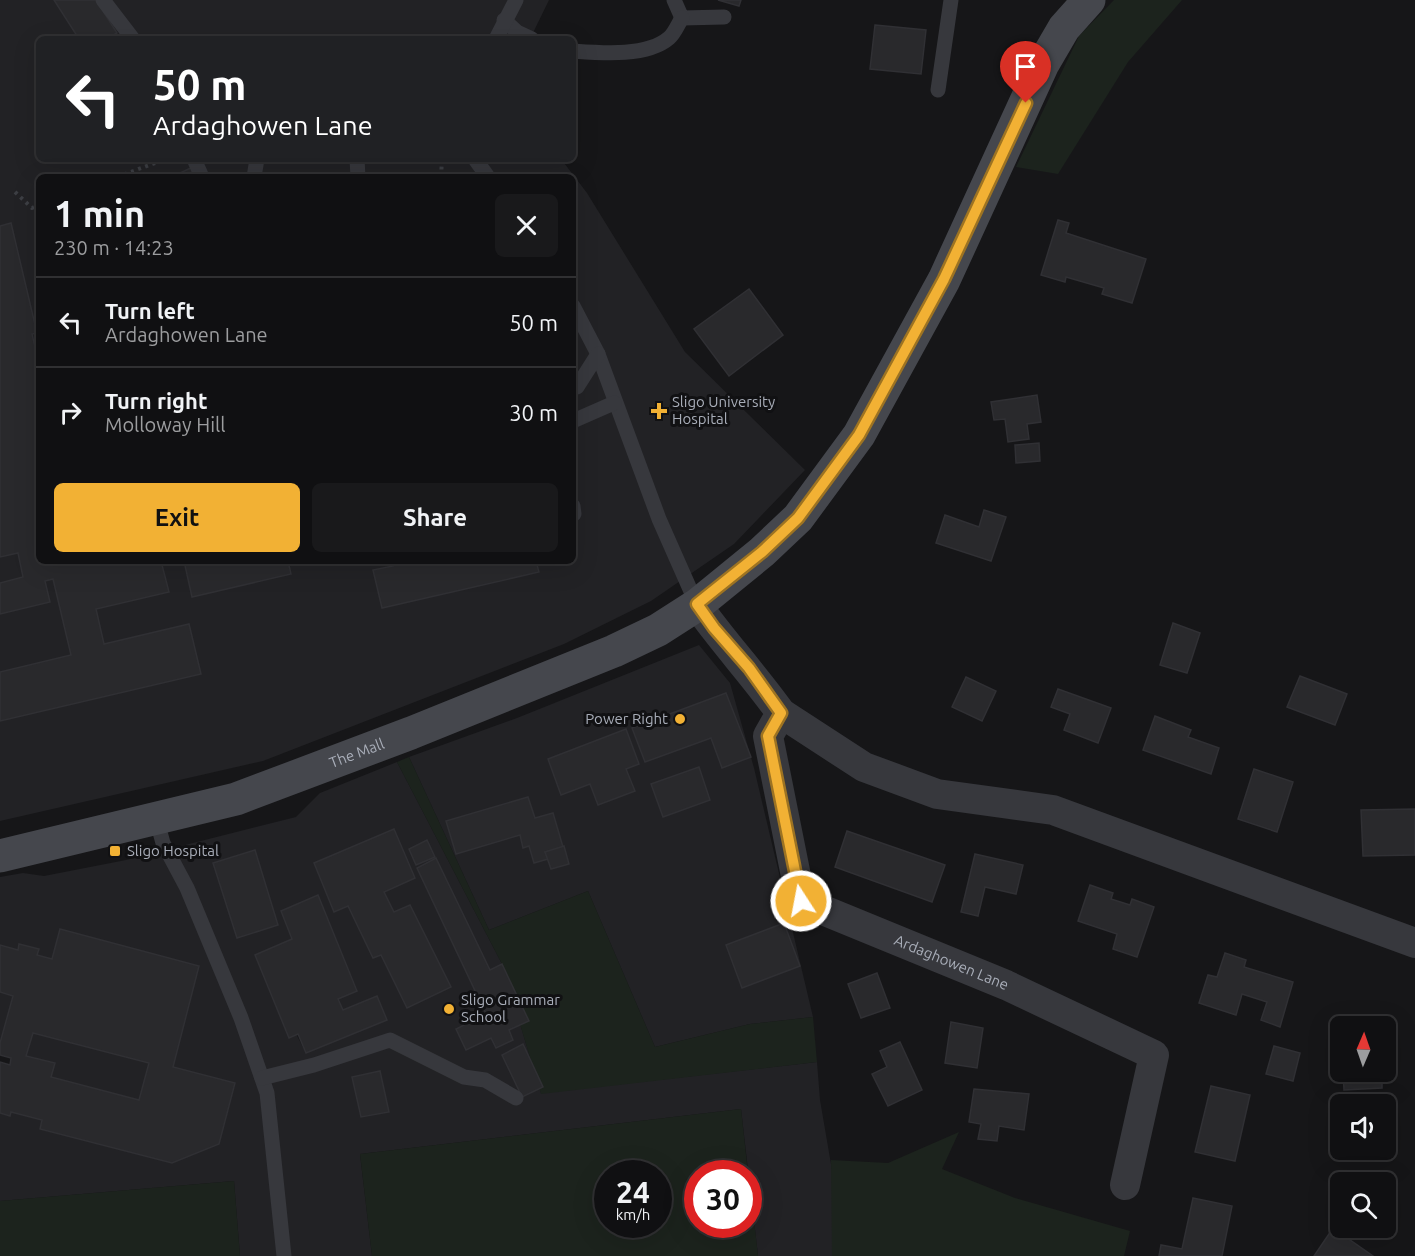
<!DOCTYPE html>
<html lang="en">
<head>
<meta charset="utf-8">
<style>
	:root { --surface:#101012; --page:#19191b; --text:#f1f3f6; --muted:#9c9d9f; --line:#303032; --accent:#f2b134 }
	body { margin:0; font-family:Ubuntu,sans-serif; background:var(--page); color:var(--text); height:100vh; display:flex; flex-direction:column; font-size:22px; white-space:nowrap }
	* { box-sizing:border-box; margin:0 }
	p { font-size:20px; color:var(--muted) }
	.icon { flex:none; width:33px; height:33px; fill:none; stroke:currentColor; stroke-width:2; stroke-linecap:round; stroke-linejoin:round }
	.map { position:relative; flex:1; overflow:hidden }
	.panel { position:absolute; left:36px; top:174px; width:540px; height:390px; display:flex; flex-direction:column; background:var(--surface); border-radius:9px; box-shadow:0 6px 24px #0002,0 0 0 2px var(--line) }
	.panel>* { flex:none }
	.guide { position:absolute; left:36px; top:36px; width:540px; height:126px; border-radius:9px; box-shadow:0 6px 24px #0002,0 0 0 2px var(--line); background:#202124; color:#fff; overflow:hidden }
	.needle { width:39px; rotate:2deg }
	.tools { position:absolute; left:1330px; top:1016px; display:grid; gap:12px }
	.tools a { display:grid; place-items:center; width:66px; height:66px; border-radius:9px; background:var(--surface); box-shadow:0 6px 24px #0002,0 0 0 2px var(--line); font-size:30px }
	.speed { position:absolute; left:594px; top:1160px; display:flex; gap:12px; font-size:30px; font-weight:700; text-align:center }
	.speed>* { display:grid; place-content:center; width:78px; height:78px; border-radius:50%; background:var(--surface); box-shadow:0 6px 24px #0002,0 0 0 2px var(--line); line-height:1 }
	.speed small { font-size:15px; font-weight:400 }
	.speed .limit { border:9px solid #d22; background:#fff; color:#111 }
	.pin { position:absolute; display:grid; place-items:center; width:51px; height:51px; color:#fff; margin:-62px -26px; border-radius:50% 50% 50% 0; rotate:-45deg; box-shadow:0 0 6px #0007 }
	.pin .icon { rotate:45deg }
	.me { position:absolute; width:66px; margin:-33px; rotate:349deg; stroke-linejoin:round; filter:drop-shadow(0 0 4px #0008) }
	.turn { display:flex; align-items:center; gap:21px; height:126px; padding:0 18px; font-size:27px }
	.turn .icon { width:78px; height:78px; stroke-width:2.5 }
	.turn b { display:block; font-size:42px; line-height:51px }
	.round { display:grid; place-items:center; flex:none; width:63px; height:63px; border-radius:9px; background:var(--page) }
	.head { display:flex; align-items:center; justify-content:space-between; height:102px; padding:0 18px }
	h1 { font-size:36px; font-weight:700; line-height:45px }
	.cta { display:flex; gap:12px; margin-top:auto; padding:12px 18px }
	.cta a { flex:1; height:69px; border-radius:9px; background:var(--accent); color:#111; font-size:24px; font-weight:700; line-height:69px; text-align:center }
	.cta a+a { background:var(--page); color:var(--text) }
	ul { padding:0; list-style:none }
	li { display:flex; align-items:center; gap:18px; height:90px; padding:0 18px; border-top:2px solid var(--line) }
	li div { flex:1 }
	li b { display:block; font-size:22px }
	li em { font-style:normal }
	.map>svg:first-child { display:block }
</style>
</head>
<body>
<div class="map">
<svg width="1415" height="1256" viewBox="0 0 1415 1256">
	<rect width="100%" height="100%" fill="#161618"/>
	<g fill="#222225" fill-rule="evenodd">
		<path d="M0,0H549L530,39H39V159H561L587,193L685,352L805,470L734,544L651,601L564,644L263,761L0,821ZM39,177H573V561H39Z"/>
		<polygon points="699,645 730,683 754,768 813,1017 750,1024 655,1047 588,891 489,930 409,757 517,718"/>
		<path d="M397,762L502,964L541,1093L817,1062L820,1100L832,1170V1256H758L741,1109L360,1154L372,1256H240L234,1181L0,1201V1113L9,1116L11,1112L42,1120L40,1129L172,1163L219,1144L235,1084L173,1067L199,966L60,929L52,959L37,955L38,949L20,944L18,950L0,945V877L23,873L44,876L126,860L296,817L320,793ZM394,830L384,892L394,912L410,905L450,987L407,1008L381,955L373,958L348,906L334,912L314,863ZM254,850L278,925L237,937L213,863ZM318,895L357,990L338,999L343,1010L377,996L387,1020L306,1053L255,955L292,939L281,911Z"/>
		<polygon points="0,992 13,996 0,1043"/>
		<polygon points="33,1033 149,1063 139,1100 51,1077 55,1063 26,1056"/>
	</g>
	<g fill="#1c231d" fill-rule="evenodd">
		<polygon points="1114,0 1182,0 1128,62 1058,174 1016,167 1079,36"/>
		<polygon points="409,757 489,930 588,891 655,1047 750,1024 813,1017 817,1062 541,1094 502,964 397,762"/>
		<path d="M741,1109L748,1173H698V1224H748L749,1175L758,1256H372L360,1154ZM608,1173H658V1224H608Z"/>
		<polygon points="959,1132 942,1169 1015,1198 1130,1231 1124,1256 832,1256 831,1160 888,1163"/>
		<polygon points="234,1181 240,1256 0,1256 0,1201"/>
	</g>
	<g fill="#29292c" stroke="#303034" stroke-width="1.5" fill-rule="evenodd">
		<polygon points="54,0 96,0 117,33 106,39 79,39"/>
		<polygon points="718,0 741,0 739,6"/>
		<polygon points="875,25 926,30 921,74 870,69"/>
		<polygon points="193,167 198,177 171,177"/>
		<polygon points="1058,220 1069,223 1066,233 1146,259 1132,303 1102,294 1104,288 1066,277 1065,282 1041,275"/>
		<polygon points="11,223 37,333 32,334 39,364 39,561 161,561 169,592 96,609 104,644 189,624 201,674 0,721 0,672 71,655 53,579 45,581 50,602 0,614 0,583 23,577 18,553 0,557 0,226"/>
		<polygon points="749,289 783,335 729,376 694,329"/>
		<polygon points="1037,395 1041,422 1027,424 1029,439 1008,442 1005,419 994,420 991,402"/>
		<polygon points="1039,443 1040,461 1016,463 1015,445"/>
		<polygon points="984,510 1006,517 991,561 936,543 945,515 979,527"/>
		<polygon points="184,561 288,561 291,574 192,597"/>
		<polygon points="392,561 536,561 539,572 382,608 373,570 393,566"/>
		<polygon points="1173,623 1200,633 1187,673 1160,665"/>
		<polygon points="1300,676 1347,694 1335,725 1287,707"/>
		<polygon points="966,677 996,691 982,721 952,707"/>
		<polygon points="1058,689 1111,708 1098,743 1064,730 1070,714 1051,707"/>
		<polygon points="726,693 751,757 722,768 711,738 645,762 632,728"/>
		<polygon points="1155,716 1191,730 1188,737 1219,748 1211,774 1143,750"/>
		<polygon points="626,729 639,764 626,769 635,791 598,805 590,784 561,795 548,759"/>
		<polygon points="699,767 710,800 663,817 651,784"/>
		<polygon points="1254,769 1293,782 1277,832 1238,819"/>
		<polygon points="528,797 535,818 553,813 563,847 545,852 548,859 534,863 529,846 523,848 520,835 456,854 446,821"/>
		<polygon points="1415,809 1415,855 1363,856 1361,810"/>
		<polygon points="394,829 415,878 384,892 394,912 410,905 451,987 407,1008 381,955 373,958 348,906 334,912 314,863"/>
		<polygon points="847,831 945,865 932,902 835,867"/>
		<polygon points="427,840 435,857 416,865 409,849"/>
		<polygon points="564,846 569,864 551,869 545,852"/>
		<polygon points="255,850 278,925 237,938 213,863"/>
		<polygon points="975,854 1023,865 1016,894 985,887 978,916 961,912"/>
		<polygon points="436,858 490,970 502,964 529,1021 509,1030 513,1040 496,1048 491,1038 466,1050 456,1029 486,1014 417,868"/>
		<polygon points="1090,885 1113,893 1111,899 1130,905 1132,899 1154,907 1137,957 1113,949 1117,934 1078,921"/>
		<polygon points="318,895 357,991 338,999 343,1010 377,996 387,1020 306,1053 298,1034 289,1038 255,955 292,939 281,911"/>
		<polygon points="784,923 800,966 742,988 726,945"/>
		<path d="M60,929L199,966L173,1067L235,1083L219,1144L172,1163L40,1129L42,1120L11,1112L10,1116L0,1113V1062L10,1065L11,1058L0,1055V1043L13,996L0,992V945L18,950L19,944L39,949L37,955L52,959ZM33,1033L149,1063L139,1100L51,1077L55,1063L26,1056Z"/>
		<polygon points="1225,953 1246,960 1244,967 1293,982 1280,1027 1261,1020 1267,1002 1242,994 1236,1015 1199,1003 1208,975 1217,977"/>
		<polygon points="877,973 890,1008 861,1018 848,984"/>
		<polygon points="1379,1016 1380,1026 1342,1026 1341,1017"/>
		<polygon points="951,1022 983,1028 977,1068 945,1063"/>
		<polygon points="900,1042 922,1090 888,1106 872,1074 887,1067 880,1051"/>
		<polygon points="523,1044 543,1087 522,1097 502,1055"/>
		<polygon points="1274,1046 1300,1053 1293,1081 1266,1074"/>
		<polygon points="380,1071 389,1112 361,1117 352,1077"/>
		<polygon points="1343,1071 1382,1071 1382,1088 1344,1090"/>
		<polygon points="1211,1086 1250,1095 1235,1161 1195,1152"/>
		<polygon points="974,1089 1029,1094 1024,1130 999,1126 997,1141 978,1139 981,1124 969,1122"/>
		<polygon points="1193,1198 1232,1206 1222,1256 1159,1256 1161,1245 1182,1249"/>
		<polygon points="1333,1228 1373,1256 1314,1256"/>
	</g>
	<g fill="none" stroke-linecap="round" stroke-linejoin="round">
		<g stroke="#3d3f44" stroke-width="4" stroke-dasharray="3 4.5" stroke-linecap="butt">
			<polyline points="117,177 166,159"/>
			<polyline points="441,177 442,159"/>
			<polyline points="15,192 32,208 39,205"/>
		</g>
		<g stroke="#37383d" stroke-width="15">
			<polyline points="103,0 133,39"/>
			<polyline points="674,0 682,18 724,17"/>
			<polyline points="504,20 517,32 532,39"/>
			<polyline points="496,39 516,0"/>
			<path d="M573,51C601,53 647,57 669,38C675,33 678,24 682,18"/>
			<polyline points="938,90 951,0"/>
			<polyline points="194,159 202,177"/>
			<polyline points="357,159 358,177"/>
			<polyline points="475,159 488,177"/>
			<polyline points="254,177 257,159"/>
			<polyline points="573,306 598,354 659,519 697,605"/>
			<polyline points="573,387 577,387 598,354"/>
			<polyline points="573,421 614,403"/>
			<polyline points="573,506 574,514"/>
			<polyline points="156,818 163,843 187,888 241,1018 267,1093 284,1256"/>
			<polyline points="262,1078 314,1065 390,1040 464,1077 485,1080 516,1098"/>
		</g>
		<g stroke="#37383d" stroke-width="30">
			<path id="s1" d="M697,605C723,642 754,675 781,713L768,736L801,901L1006,985L1154,1055L1125,1185"/>
			<polyline points="781,713 864,767 937,794 1053,810 1415,943"/>
		</g>
		<path stroke="#45474d" stroke-width="33" id="s2" d="M0,856L236,799L411,733L614,651L658,630L697,605L762,552L798,518L859,435L944,280L1043,64L1064,28L1089,0"/>
	</g>
	<g fill="none" stroke-linecap="round" stroke-linejoin="round">
		<g stroke="#9d7322" stroke-width="15">
			<polyline id="route" points="801,901 768,736 781,713 749,668 714,628 697,604 762,552 798,518 859,435 944,279 1026,103"/>
		</g>
		<use href="#route" stroke="#f2b134" stroke-width="10"/>
	</g>
	<g fill="#f2b134" stroke="#111113" stroke-width="2">
		<path d="M656 402h6v6h6v6h-6v6h-6v-6h-6v-6h6z"/>
		<circle cx="680" cy="719" r="6"/>
		<rect x="109" y="845" width="12" height="12" rx="3"/>
		<circle cx="449" cy="1009" r="6"/>
	</g>
	<g text-anchor="middle" stroke-width="6" stroke-linejoin="round" paint-order="stroke">
		<g font-size="15" fill="#a8adb8" stroke="#111113" text-anchor="start">
			<text x="672" y="407">Sligo University<tspan x="672" dy="17">Hospital</tspan></text>
			<text x="668" y="724" text-anchor="end">Power Right</text>
			<text x="127" y="856">Sligo Hospital</text>
			<text x="461" y="1005">Sligo Grammar<tspan x="461" dy="17">School</tspan></text>
		</g>
		<g font-size="15" fill="#a8adb8" stroke="#111113">
			<text dy="5" stroke="none"><textPath href="#s2" startOffset="372">The Mall</textPath></text>
			<text dy="5" stroke="none"><textPath href="#s1" startOffset="494">Ardaghowen Lane</textPath></text>
		</g>
	</g>
</svg>
<div class="tools">
<a><svg class="needle" viewBox="-14 -14 28 28"><path d="M0-13l5 13h-10z" fill="#e53935"/><path d="M0 13l5-13h-10z" fill="#9c9d9f"/></svg></a>
<a><svg class="icon" aria-label="sound" viewBox="0 0 24 24"><path d="M4 9h4l5-4v14l-5-4H4zM17 9q2 3 0 6"/></svg></a>
<a><svg class="icon" aria-label="search" viewBox="0 0 24 24"><circle cx="10" cy="10" r="6"/><path d="M15 15l6 6"/></svg></a>
</div>
<div class="speed"><div>24<small>km/h</small></div><div class="limit">30</div></div>
<div class="pin" style="left:1026px;top:103px;background:#d93025"><svg class="icon" aria-label="arrive" viewBox="0 0 24 24"><path d="M6 21V4h12l-3 4 3 4H6"/></svg></div>
<svg class="me" style="left:801px;top:901px" viewBox="-20 -20 40 40"><circle r="17" fill="#f2b134" stroke="#fff" stroke-width="3"/><path d="M0-11L8 9 0 5-8 9z" fill="#fff"/></svg>
<div class="guide">
<div class="turn"><svg class="icon" aria-label="left" viewBox="0 0 24 24"><path d="M17 20v-9H6M10 6l-5 5 5 5"/></svg><div><b>50 m</b>Ardaghowen Lane</div></div>
</div>
<section class="panel">
<div class="head"><div><h1>1 min</h1><p>230 m · 14:23</p></div><a class="round"><svg class="icon" aria-label="close" viewBox="0 0 24 24"><path d="M6 6l12 12M18 6L6 18"/></svg></a></div>
<ul>
<li><svg class="icon" aria-label="left" viewBox="0 0 24 24"><path d="M17 20v-9H6M10 6l-5 5 5 5"/></svg><div><b>Turn left</b><p>Ardaghowen Lane</p></div><em>50 m</em></li>
<li><svg class="icon" aria-label="right" viewBox="0 0 24 24"><path d="M7 20v-9h11M14 6l5 5-5 5"/></svg><div><b>Turn right</b><p>Molloway Hill</p></div><em>30 m</em></li>
</ul>
<div class="cta"><a>Exit</a><a>Share</a></div>
</section>
</div>
</body>
</html>
